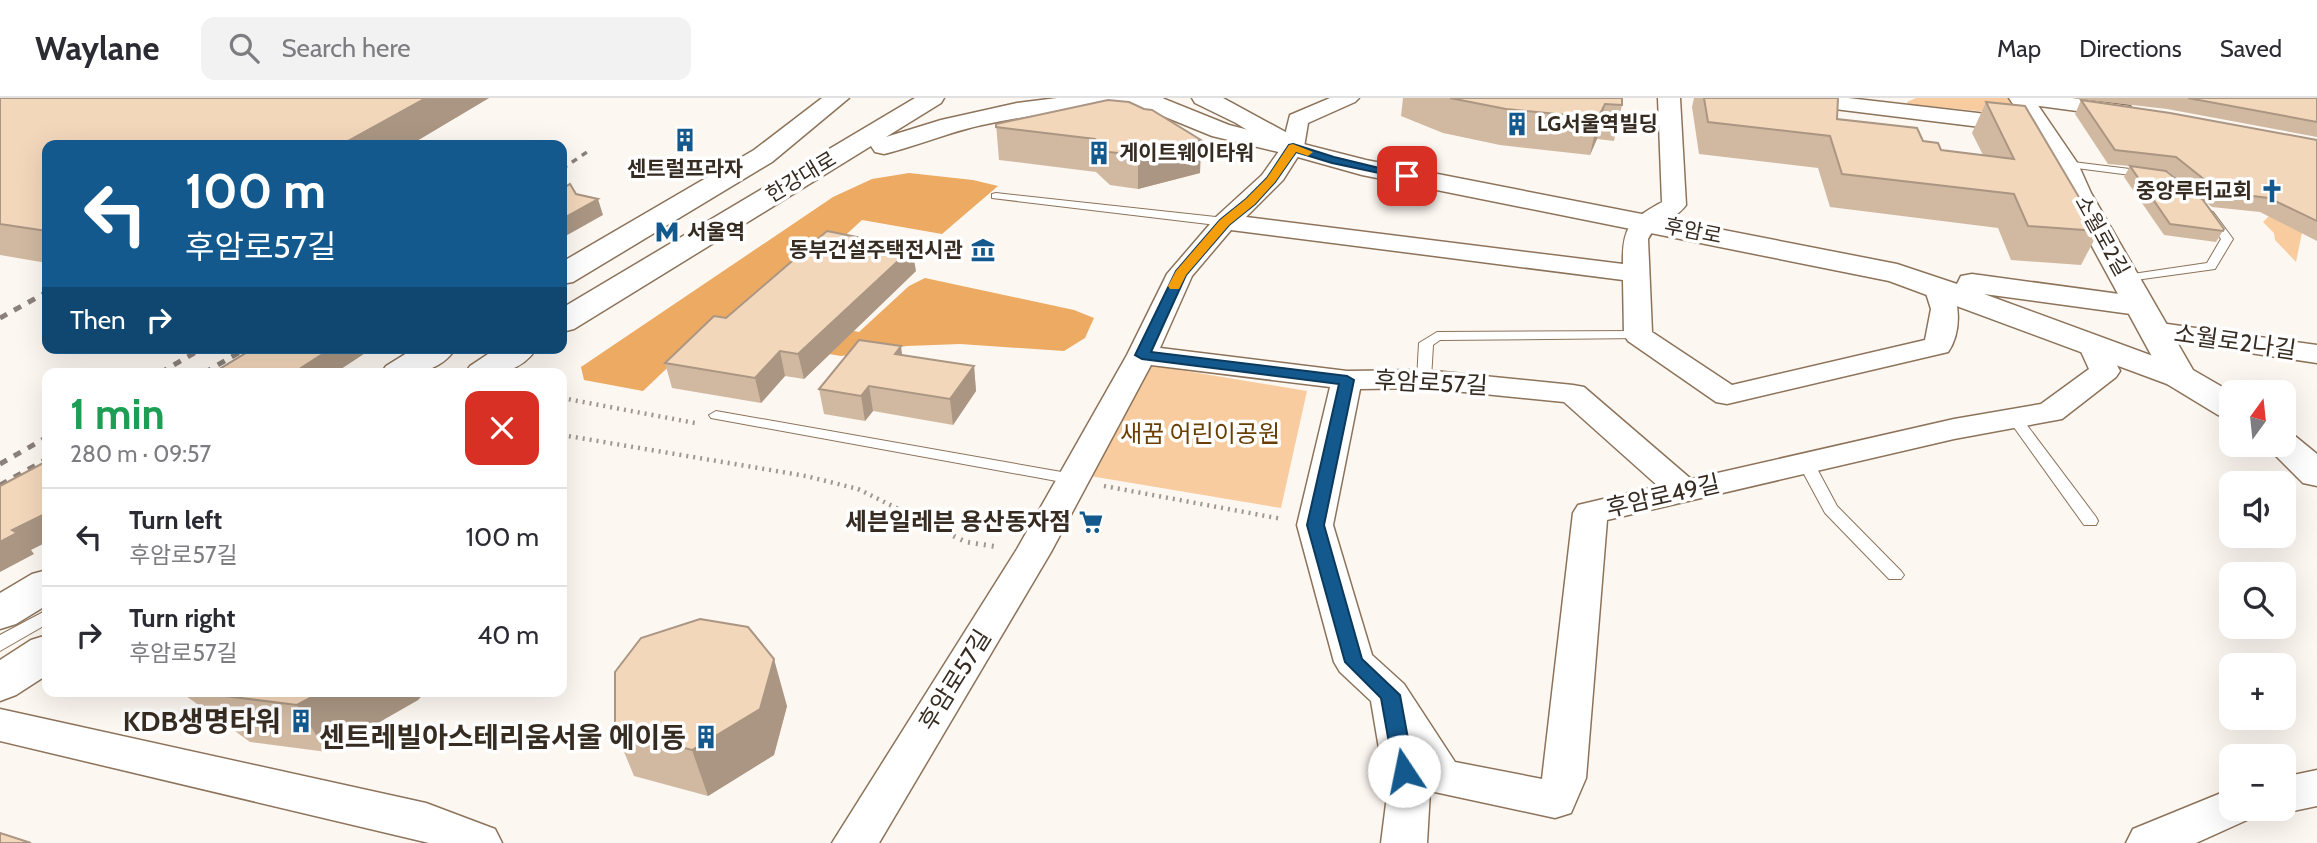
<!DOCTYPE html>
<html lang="en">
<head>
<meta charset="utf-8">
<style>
	:root { --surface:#fff; --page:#f2f2f3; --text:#2b2b33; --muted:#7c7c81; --line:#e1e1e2 }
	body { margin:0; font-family:Cabin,"Noto Sans KR",sans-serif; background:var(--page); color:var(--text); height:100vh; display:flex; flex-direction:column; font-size:26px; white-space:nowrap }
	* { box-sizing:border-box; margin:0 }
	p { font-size:23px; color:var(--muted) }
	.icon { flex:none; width:38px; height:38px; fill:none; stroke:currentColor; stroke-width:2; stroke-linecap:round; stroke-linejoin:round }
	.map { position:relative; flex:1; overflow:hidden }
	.details { position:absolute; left:42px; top:270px; width:525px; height:329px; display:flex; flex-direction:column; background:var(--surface); border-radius:14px; box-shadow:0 7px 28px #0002 }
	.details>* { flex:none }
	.guide { position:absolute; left:42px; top:42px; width:525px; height:214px; border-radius:14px; box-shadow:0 7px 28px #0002; background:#13598d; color:#fff; overflow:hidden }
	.needle { width:46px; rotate:15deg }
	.fabs { position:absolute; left:2219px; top:282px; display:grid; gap:14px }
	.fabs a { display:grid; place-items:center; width:77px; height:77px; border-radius:14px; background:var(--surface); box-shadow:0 7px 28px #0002; font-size:35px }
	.pin { position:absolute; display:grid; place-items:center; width:60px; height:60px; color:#fff; margin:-30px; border-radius:14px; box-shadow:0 4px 10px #0006 }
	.me { position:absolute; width:77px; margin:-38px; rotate:349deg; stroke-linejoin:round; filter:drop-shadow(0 0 5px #0008) }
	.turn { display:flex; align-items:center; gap:24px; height:147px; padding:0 28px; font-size:32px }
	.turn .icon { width:91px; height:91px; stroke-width:2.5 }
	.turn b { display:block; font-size:49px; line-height:60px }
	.then { display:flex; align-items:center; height:66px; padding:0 28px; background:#0003; gap:14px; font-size:26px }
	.round { display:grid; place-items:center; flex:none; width:74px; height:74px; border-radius:14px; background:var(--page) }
	.headline { display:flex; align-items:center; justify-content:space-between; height:119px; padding:0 28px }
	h1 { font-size:42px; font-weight:700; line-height:52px; color:#1e9e55 }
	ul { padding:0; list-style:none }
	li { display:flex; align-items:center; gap:21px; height:98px; padding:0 28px; border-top:2px solid var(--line) }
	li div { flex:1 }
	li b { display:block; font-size:26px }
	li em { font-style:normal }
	header { display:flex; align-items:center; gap:42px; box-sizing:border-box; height:98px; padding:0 35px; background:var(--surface); border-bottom:2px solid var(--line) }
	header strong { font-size:33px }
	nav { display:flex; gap:38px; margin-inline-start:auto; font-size:24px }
	.search { width:490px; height:63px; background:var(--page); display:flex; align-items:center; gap:18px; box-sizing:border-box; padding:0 24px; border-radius:14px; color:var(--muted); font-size:26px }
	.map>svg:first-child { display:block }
</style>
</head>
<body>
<header>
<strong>Waylane</strong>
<div class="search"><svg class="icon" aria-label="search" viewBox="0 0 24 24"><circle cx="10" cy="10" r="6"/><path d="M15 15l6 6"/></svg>Search here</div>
<nav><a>Map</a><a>Directions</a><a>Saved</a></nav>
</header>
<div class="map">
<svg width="2317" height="745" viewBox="0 0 2317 745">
	<rect width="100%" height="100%" fill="#fdf7f2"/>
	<g fill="#f8cc9f">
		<polygon points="1916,0 2008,0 2019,17 1908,6 1907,4"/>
		<polygon points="2269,118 2305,120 2296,164 2275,142 2274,135 2263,124"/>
		<polygon points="1150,267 1307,293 1281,410 1084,377"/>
	</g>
	<polygon fill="#ecaa62" points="909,75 973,82 998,88 942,136 862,122 762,214 859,234 909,188 925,180 1074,212 1094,220 1085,240 1064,253 960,246 907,248 841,258 704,235 643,293 584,282 581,269 833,99 872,81"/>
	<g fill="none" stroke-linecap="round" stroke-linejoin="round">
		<g stroke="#8c735a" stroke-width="2">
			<g id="service">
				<polygon points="2065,63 2146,73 2152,76 2146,79 2061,68 2061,64"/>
				<polygon points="996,95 1225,120 1231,124 1225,128 992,100 992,96"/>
				<polygon points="2209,113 2213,114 2233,141 2215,171 2121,184 2121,178 2126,177 2207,165 2221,141 2203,117"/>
				<polygon points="1638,233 1643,234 1645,237 1643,240 1440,242 1433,247 1431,281 1424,285 1417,281 1419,245 1437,234"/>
				<polygon points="716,313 1073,376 1081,381 1073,386 711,320 709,317"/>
				<polygon points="2015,317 2020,318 2096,419 2098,423 2096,427 2084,427 2008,321"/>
				<polygon points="1806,360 1814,365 1837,408 1901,473 1904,477 1901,481 1889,481 1825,415 1798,365"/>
				<polygon points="47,512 47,526 0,553 0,537"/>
			</g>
		</g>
		<g stroke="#8c735a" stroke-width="3">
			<g id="minor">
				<path d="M1330,0H1359L1355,4L1308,25L1304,49L1283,82L1246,119L1623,166C1622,129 1630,122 1662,104L1658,0H1680L1686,107C1675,123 1658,121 1648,141L1652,234L1732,287L1925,242L1931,211L1925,192L1929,186L1939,184L1949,186C1961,204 1961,236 1948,254L1727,306L1716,304L1628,243L1624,237L1623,182L1231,132L1192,178L1160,250L1347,273L1424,272L1573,287L1584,289L1691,381L1954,321L2041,306L2089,271L2078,247L2083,241L2093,238L2103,241L2120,273L2116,279L2062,321L1954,341L1607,422L1586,680L1571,715L1555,720L1430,693L1427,745H1381L1387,698L1371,603L1340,574L1334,564L1297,427L1330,289L1151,267L1051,454L879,745H832L1017,451L1127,257L1167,176L1216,119L1262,77L1282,49L1290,17ZM1424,290L1564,304L1658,388L1578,407L1573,415L1542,681L1455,664L1404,586L1372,557L1333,427L1360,291Z"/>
				<polygon points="1783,0 1848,0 2021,20 2029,22 2032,27 2029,32 2021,34 1794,6 1787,4"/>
				<polygon points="2014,0 2073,0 2122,7 2130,8 2133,13 2130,18 2122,19 2025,6 2018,4"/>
				<polygon points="2153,224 2317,247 2317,265 2143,239 2139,233 2143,227"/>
				<polygon points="0,611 426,705 495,731 502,745 429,745 0,643"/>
				<polygon points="2317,672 2317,708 2284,715 2271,710 2284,710 2284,679"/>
				<polygon points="2231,691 2231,710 2252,710 2247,722 2196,745 2126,745 2133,731"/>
			</g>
		</g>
		<g stroke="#8c735a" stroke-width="3">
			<polygon id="tertiary" points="1128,0 1162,0 1229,27 1366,62 1897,166 1957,186 1961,178 1972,176 2149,200 2154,207 2149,214 2138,217 1984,196 2191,272 2196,279 2191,286 2179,289 2167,286 1889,183 1362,77 1287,56 1212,38 1131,5"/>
		</g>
		<g stroke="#8c735a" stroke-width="3">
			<g id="secondary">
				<polygon points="2009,0 2033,0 2078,66 2091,95 2193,272 2231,294 2231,320 2218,317 2167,286 2063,95 2052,66"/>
				<polygon points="2284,335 2295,338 2317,356 2317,388 2303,385 2264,346 2284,346"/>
			</g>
		</g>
		<g stroke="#8c735a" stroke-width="3">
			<g id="primary">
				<polygon points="822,0 849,0 772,64 573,184 562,186 562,164 754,52"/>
				<path d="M915,0H944L941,5L886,39L941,22L1017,5L1057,0H1163L1166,5L1163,10L1154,12C1096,11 1039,14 982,27C949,34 917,48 884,56L875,54L871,48L574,231L562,234V210Z"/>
				<polygon points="1192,0 1223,0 1302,43 1306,49 1302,55 1293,57 1284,55 1236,25 1195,5"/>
				<path d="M415,250H456C437,278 410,275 381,275L386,268Z"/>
				<path d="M497,250H537C518,278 494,275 465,275L470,268Z"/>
				<polygon points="47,472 47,507 16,526 0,531 0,495 32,476"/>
				<polygon points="47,537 47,577 16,597 0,603 0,562 31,542"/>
			</g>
		</g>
		<g stroke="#a09890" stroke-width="4.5" stroke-dasharray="2 5" stroke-linecap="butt">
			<polyline points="562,300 695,325"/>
			<polyline points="562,337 806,378 858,391 943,433"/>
			<polyline points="1104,388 1282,421"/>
		</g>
		<polyline stroke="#a09890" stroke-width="5" stroke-dasharray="2 6" stroke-linecap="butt" points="939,431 966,444 998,449"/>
		<use href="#service" fill="#fff" fill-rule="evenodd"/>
		<use href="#minor" fill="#fff" fill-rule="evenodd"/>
		<use href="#tertiary" fill="#fff" fill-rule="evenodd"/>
		<use href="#secondary" fill="#fff" fill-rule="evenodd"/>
		<use href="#primary" fill="#fff" fill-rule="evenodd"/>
		<polyline stroke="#8a817a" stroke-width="3.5" stroke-dasharray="6 6" stroke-linecap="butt" points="562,71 587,54"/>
		<g stroke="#8a817a" stroke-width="5" stroke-dasharray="8 8" stroke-linecap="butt">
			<polyline points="0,220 47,194"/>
			<polyline points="160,275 203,250"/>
			<polyline points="204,275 247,250"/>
			<polyline points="0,366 47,339"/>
			<polyline points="0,387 47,361"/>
		</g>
	</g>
	<g fill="#d1b9a1" fill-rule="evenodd">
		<polygon points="0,0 489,0 410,47 47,47 47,165 0,157"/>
		<polygon points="1403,0 1622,0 1622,7 1614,43 1597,41 1590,57 1500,47 1443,35 1401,18"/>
		<polygon points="1694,0 1838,0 1837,21 1923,43 1941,52 1983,57 1972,35 1986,4 2099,133 2081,167 2011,162 1998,130 1830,109 1818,70 1699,56 1692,9"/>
		<polygon points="2071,0 2317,0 2317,39 2167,11"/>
		<path d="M2081,2L2317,42V143L2260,114L2212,109L2203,102L2224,131L2216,144L2164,137L2124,79L2130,68L2108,66L2075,16ZM2166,73H2168L2201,100Z"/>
		<polygon points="996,26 1201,42 1200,75 1138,91 1110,87 1096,74 999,62"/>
		<polygon points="916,173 804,281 785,278 761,305 672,290 665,265 726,220"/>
		<polygon points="902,257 974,268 976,293 953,327 873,313 865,323 824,316 819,291"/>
		<polygon points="179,593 426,593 418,602 327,654 250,644"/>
		<polygon points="787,608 774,657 708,698 634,678 615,632"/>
	</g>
	<g fill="#aa9683">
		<polygon points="426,0 489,0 410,47 341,47"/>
		<polygon points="1605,6 1597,41 1590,57 1598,20"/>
		<polygon points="1201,42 1200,75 1138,91 1138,57"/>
		<polygon points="598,101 603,117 562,140 562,121"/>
		<polygon points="912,150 916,173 804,281 798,256"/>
		<polygon points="901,248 904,272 895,256"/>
		<polygon points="332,250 373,250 335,275 293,275"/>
		<polygon points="780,253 785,278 761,305 755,280"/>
		<polygon points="974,268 976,293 953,327 950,301"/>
		<polygon points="869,288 873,313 865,323 861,298"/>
		<polygon points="47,415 47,444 31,452 34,456 0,474 0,444 12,432"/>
		<polygon points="774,561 787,608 774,657 708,698 692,652"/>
		<polygon points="323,593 426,593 418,602 327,654 297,607"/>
	</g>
	<g fill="#f3d7bb" stroke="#aa9683" stroke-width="2">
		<polygon points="0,0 426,0 341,47 47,47 47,133 0,126"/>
		<polygon points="1450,0 1622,0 1622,7 1605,6 1598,20 1506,11"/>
		<polygon points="1704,0 1838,0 1837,21 1917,30 1923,43 1938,45 1941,52 2014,61 1986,4 2025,8 2099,133 2028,128 2014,96 1842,76 1830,38 1708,24"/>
		<polygon points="2188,0 2317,0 2317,24"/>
		<polygon points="1108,2 1129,4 1144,11 1152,12 1201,42 1138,57 1109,54 1095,41 996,29 996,26"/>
		<polygon points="2081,2 2170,15 2317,42 2317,123 2269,100 2220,94 2176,59 2115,52"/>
		<polygon points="2130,68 2166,73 2203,102 2224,131 2223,133 2170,126"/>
		<polygon points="570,86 576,96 598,101 562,121 562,91"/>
		<polygon points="827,133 912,150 798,256 780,253 755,280 665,265 714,218 726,220"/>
		<polygon points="859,242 901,248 895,256 974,268 950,301 869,288 861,298 819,291"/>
		<polygon points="254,250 332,250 293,275 213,275"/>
		<polygon points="47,363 47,415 12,432 17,435 0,444 0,388"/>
		<polygon points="700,521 748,529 774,561 760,611 692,652 615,632 615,574 641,540"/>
		<polygon points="211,593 323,593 297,607 217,597"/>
		<polygon points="0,735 31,745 0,745"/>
	</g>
	<polygon fill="#13598d" stroke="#0c3a5c" stroke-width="2" points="1293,46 1334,59 1412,78 1407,81 1332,65 1296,54 1275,84 1255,106 1229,127 1186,177 1151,254 1347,278 1354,282 1324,427 1362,561 1400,597 1414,673 1411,679 1404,681 1397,679 1394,673 1381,600 1345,564 1307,427 1339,286 1142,261 1135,257 1176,173 1220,122 1246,101 1267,80 1289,47"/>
	<polygon fill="#f59e0b" points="1293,46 1313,54 1308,58 1296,54 1275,84 1255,106 1229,127 1186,177 1179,191 1170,191 1168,188 1176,173 1220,122 1246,101 1267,80 1289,47"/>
	<defs>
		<g id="building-bare" transform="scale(1.89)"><path d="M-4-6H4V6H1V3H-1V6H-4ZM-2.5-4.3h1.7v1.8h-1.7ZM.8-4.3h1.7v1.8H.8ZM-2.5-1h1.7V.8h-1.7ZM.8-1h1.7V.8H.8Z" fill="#13598d" stroke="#fff" stroke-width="2.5" paint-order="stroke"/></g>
		<g id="church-bare" transform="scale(1.89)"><path d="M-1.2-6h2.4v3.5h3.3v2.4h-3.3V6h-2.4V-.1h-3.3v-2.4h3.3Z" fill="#13598d" stroke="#fff" stroke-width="2.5" paint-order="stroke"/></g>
		<g id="metro-bare" transform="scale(1.89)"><path d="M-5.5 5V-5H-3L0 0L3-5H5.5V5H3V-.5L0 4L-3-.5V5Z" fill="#13598d" stroke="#fff" stroke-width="2.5" paint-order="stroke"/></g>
		<g id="museum-bare" transform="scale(1.89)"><path d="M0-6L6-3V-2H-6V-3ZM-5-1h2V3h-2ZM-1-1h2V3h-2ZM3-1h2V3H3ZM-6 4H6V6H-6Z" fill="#13598d" stroke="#fff" stroke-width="2.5" paint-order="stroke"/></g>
		<g id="supermarket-bare" transform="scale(1.89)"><path d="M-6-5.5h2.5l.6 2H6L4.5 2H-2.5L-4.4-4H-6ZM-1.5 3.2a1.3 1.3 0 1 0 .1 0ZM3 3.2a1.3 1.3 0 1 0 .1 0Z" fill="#13598d" stroke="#fff" stroke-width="2.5" paint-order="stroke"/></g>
	</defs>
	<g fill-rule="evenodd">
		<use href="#building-bare" x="1517" y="26"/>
		<use href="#building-bare" x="685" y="42"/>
		<use href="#building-bare" x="1099" y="55"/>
		<use href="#church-bare" x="2272" y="93"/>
		<use href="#metro-bare" x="667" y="134"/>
		<use href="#museum-bare" x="983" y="152"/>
		<use href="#supermarket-bare" x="1091" y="424"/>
		<use href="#building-bare" x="301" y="623"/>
		<use href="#building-bare" x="706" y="639"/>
	</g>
	<g text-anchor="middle" stroke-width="7" stroke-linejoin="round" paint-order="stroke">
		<g font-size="21" font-weight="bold" fill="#372c22" stroke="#fff" text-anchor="start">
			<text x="1537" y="33">LG서울역빌딩</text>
			<text x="1119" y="62">게이트웨이타워</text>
			<text x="685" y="78" text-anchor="middle">센트럴프라자</text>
			<text x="2252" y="100" text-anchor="end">중앙루터교회</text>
			<text x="687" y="141">서울역</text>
			<text x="963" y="159" text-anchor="end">동부건설주택전시관</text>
		</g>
		<g font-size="21" fill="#372c22" stroke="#fff">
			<text transform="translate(801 79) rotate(-31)" y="7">한강대로</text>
			<text transform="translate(1693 133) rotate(11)" y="7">후암로</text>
			<text transform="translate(2102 138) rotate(61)" y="7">소월로2길</text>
		</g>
		<g font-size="24" fill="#372c22" stroke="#fff">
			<text transform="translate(2235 244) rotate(8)" y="8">소월로2나길</text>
			<text transform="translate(1431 285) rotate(3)" y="8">후암로57길</text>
			<text transform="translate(1663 398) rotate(-13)" y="8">후암로49길</text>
			<text transform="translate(955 582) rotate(-58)" y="8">후암로57길</text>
		</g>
		<g font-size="24" fill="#693e02" stroke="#fff">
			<text x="1200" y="344">새꿈 어린이공원</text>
		</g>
		<g font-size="24" font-weight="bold" fill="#372c22" stroke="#fff" text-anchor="end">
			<text x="1071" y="432">세븐일레븐 용산동자점</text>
		</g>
		<g font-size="28" font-weight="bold" fill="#372c22" stroke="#fff" text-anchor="end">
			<text x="281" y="633">KDB생명타워</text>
			<text x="686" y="649">센트레빌아스테리움서울 에이동</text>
		</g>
	</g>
</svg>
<div class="fabs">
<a><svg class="needle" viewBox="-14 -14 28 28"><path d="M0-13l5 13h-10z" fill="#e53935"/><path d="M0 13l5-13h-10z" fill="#7c7c81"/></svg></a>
<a><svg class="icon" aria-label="sound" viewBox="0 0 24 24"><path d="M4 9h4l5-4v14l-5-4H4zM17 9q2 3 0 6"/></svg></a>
<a><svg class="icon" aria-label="search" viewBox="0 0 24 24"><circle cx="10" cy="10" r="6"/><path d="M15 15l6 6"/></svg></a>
<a>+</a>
<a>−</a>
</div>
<div class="pin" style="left:1407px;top:78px;background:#d93025"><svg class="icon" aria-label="arrive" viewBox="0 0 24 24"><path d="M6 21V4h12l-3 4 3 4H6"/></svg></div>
<svg class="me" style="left:1404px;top:673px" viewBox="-20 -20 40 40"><circle r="19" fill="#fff"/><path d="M0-13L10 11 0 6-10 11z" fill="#13598d"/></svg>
<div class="guide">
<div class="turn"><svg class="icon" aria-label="left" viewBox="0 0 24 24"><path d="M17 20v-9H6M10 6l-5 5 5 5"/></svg><div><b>100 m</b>후암로57길</div></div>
<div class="then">Then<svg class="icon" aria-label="right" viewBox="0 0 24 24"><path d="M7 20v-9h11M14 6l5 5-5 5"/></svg></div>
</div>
<section class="details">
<div class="headline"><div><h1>1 min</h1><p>280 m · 09:57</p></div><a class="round" style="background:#d93025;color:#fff"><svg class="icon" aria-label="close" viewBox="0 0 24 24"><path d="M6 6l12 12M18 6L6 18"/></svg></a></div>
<ul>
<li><svg class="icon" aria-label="left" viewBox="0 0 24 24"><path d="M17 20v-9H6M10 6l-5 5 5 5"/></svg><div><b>Turn left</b><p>후암로57길</p></div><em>100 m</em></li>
<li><svg class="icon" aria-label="right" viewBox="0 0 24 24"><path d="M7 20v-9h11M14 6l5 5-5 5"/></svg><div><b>Turn right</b><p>후암로57길</p></div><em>40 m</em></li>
</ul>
</section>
</div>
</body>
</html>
